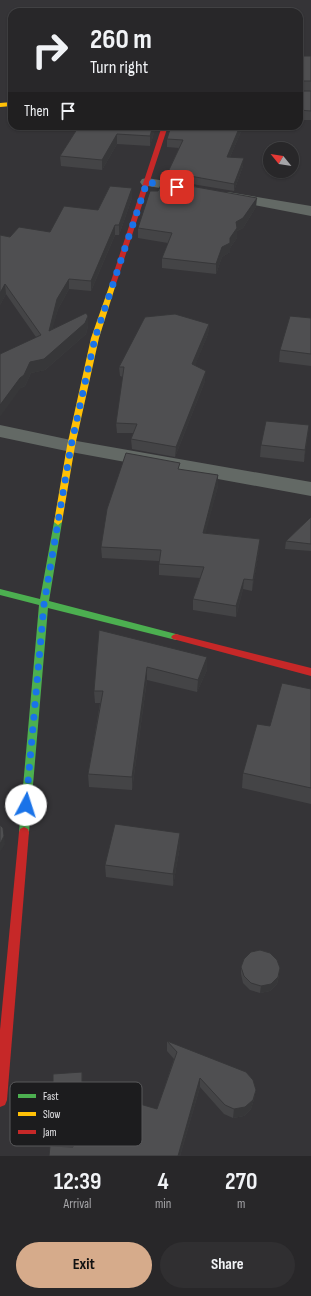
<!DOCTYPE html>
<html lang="en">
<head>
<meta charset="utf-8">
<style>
	:root { --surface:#282729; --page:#302f31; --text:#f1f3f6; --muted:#a5a5a8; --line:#444446; --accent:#d6ab8b }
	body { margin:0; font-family:"Sofia Sans Condensed",sans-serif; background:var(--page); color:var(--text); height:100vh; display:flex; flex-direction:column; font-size:15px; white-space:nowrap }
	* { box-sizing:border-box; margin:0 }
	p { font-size:13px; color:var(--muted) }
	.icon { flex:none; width:22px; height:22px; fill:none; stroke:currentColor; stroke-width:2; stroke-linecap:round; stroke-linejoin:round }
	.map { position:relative; height:1156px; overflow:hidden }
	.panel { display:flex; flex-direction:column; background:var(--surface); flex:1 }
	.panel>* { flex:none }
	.hud { position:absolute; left:8px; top:8px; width:295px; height:122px; border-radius:12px; box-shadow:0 1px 3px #0004,0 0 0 1px var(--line); background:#282729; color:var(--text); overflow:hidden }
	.needle { width:26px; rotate:300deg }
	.buttons { position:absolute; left:263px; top:142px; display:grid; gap:8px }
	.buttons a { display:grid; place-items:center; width:36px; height:36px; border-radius:50%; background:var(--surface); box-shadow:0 1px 3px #0004,0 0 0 1px var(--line); font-size:20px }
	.pin { position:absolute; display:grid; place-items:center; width:34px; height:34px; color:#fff; margin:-17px; border-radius:8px; box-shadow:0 2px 6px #0006 }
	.me { position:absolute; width:44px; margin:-22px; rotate:5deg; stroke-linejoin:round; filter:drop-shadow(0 0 3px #0008) }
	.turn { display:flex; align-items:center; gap:14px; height:84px; padding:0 16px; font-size:18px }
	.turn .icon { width:52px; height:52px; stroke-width:2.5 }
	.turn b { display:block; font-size:28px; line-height:34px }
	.then { display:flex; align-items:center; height:38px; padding:0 16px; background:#0003; gap:8px; font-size:15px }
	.eta { display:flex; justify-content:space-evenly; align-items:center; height:68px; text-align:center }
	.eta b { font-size:24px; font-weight:700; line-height:28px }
	.primary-button { display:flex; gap:8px; margin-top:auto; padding:8px 16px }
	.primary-button a { flex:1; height:46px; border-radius:24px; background:var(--accent); color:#111; font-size:16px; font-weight:700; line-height:46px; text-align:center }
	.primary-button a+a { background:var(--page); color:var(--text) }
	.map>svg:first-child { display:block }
</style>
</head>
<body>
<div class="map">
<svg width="311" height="1156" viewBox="0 0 311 1156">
	<rect width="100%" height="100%" fill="#353437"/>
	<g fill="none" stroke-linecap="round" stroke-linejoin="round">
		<g fill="#636965" fill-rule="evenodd">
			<polygon points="147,178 190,185 195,186 197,189 195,192 190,193 142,185 140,182 142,179"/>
			<polygon points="228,192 311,206 311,216 223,199 221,196 223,193"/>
			<polygon points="0,425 71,440 311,482 311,496 71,452 0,437"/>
		</g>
		<polygon fill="#4caf50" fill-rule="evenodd" points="58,519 62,522 49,601 176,634 179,635 181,637 179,639 176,640 48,608 29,832 28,835 24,837 20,835 19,832 39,605 0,595 0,589 40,599 54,522"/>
		<g fill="#ffc107" fill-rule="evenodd">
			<polygon points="12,102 12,106 0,107 0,103"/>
			<polygon points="113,282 116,284 99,338 75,446 62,522 58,525 54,522 67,446 91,338 110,284"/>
		</g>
		<g fill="#c62828" fill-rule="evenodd">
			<polygon points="162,126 168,126 116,284 115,285 111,285 110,284"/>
			<polygon points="176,634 311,668 311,676 173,639 171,637 173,635"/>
			<polygon points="24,827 28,829 29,832 7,1100 5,1105 0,1107 0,1030 19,832 20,829"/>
		</g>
	</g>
	<g fill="#444446">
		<rect x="299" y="56" width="12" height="35"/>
		<rect x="299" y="91" width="12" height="29"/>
		<polygon points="79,126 156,126 150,146 117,144 102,170 61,166 60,156"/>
		<polygon points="243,127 230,157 243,166 234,191 168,180 168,172 179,148 167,147 167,139"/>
		<polygon points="132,198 119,235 115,235 91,291 69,289 58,309 52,329 88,316 88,326 86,334 45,370 31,373 25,386 21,388 36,337 6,294 0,305 0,235 10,237 50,232 98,210"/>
		<polygon points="256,207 243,228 237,231 237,238 230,248 230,252 222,257 216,274 162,268 162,258 168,243 138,238 138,228"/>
		<polygon points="311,318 311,366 279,362 280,350"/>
		<polygon points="209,324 208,334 195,365 205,381 175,457 132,449 131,439 134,433 117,433 116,423 123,377 120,376 119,367"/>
		<polygon points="309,425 304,462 260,457 261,445"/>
		<polygon points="179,470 218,475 218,486 205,533 260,539 259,550 252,591 243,589 236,617 193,610 193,599 200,578 159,575 159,561 102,558 101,547"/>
		<polygon points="311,517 311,551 285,549 286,541"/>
		<polygon points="99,630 207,670 197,692 147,680 132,790 89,787 88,774 100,703 95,703 94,691"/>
		<polygon points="311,689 311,804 242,788 243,773 270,726"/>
		<polygon points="180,833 180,846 173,886 106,877 105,865"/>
		<polygon points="241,967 279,975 277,984 270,991 260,993 250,990 243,983 241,974"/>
		<polygon points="167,1041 256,1090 254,1099 251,1109 244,1116 233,1118 224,1114 200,1087 180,1156 49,1156 73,1147 157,1109 174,1059 167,1051"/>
		<polygon points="82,1072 83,1079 82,1108 54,1108 53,1102"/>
	</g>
	<g fill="#373739">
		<polygon points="153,126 156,126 150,146 150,136"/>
		<polygon points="240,126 243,126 243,127 227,164 227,157"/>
		<polygon points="117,134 117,144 102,170 102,160"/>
		<polygon points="244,158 243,166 234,191 234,184"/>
		<polygon points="132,188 132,198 119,235 119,225"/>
		<polygon points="257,198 256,207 243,228 237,231 237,238 230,248 230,252 222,257 216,274 216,264 222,247 230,238 236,222"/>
		<polygon points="115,225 115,235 91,291 91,281"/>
		<polygon points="69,279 69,289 58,309 49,342 49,331 57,299"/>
		<polygon points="5,284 6,294 0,305 0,293"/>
		<polygon points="88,316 88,326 86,334 45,370 31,373 25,386 21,388 0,417 0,405 30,362"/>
		<polygon points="209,324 208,334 192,373 192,364"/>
		<polygon points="206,371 205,381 175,457 176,447"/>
		<polygon points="309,425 308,438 304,462 305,450"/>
		<polygon points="218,475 218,486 203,544 203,533"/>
		<polygon points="260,539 259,550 252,591 253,580"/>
		<polygon points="244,579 243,589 236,617 236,606"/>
		<polygon points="207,657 207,670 197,692 198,680"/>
		<polygon points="147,667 147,680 132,790 132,777"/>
		<polygon points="3,828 5,844 0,852 0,844"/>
		<polygon points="180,833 180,846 173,886 173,874"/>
		<polygon points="280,968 279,975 277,984 270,991 260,993 261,986"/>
		<polygon points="82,1072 83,1079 82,1108"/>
		<polygon points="200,1078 200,1087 180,1156 178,1156"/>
		<polygon points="256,1090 254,1099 251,1109 244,1116 233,1118 234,1109"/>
	</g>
	<g fill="#4f4f51" stroke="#373739">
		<rect x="299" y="56" width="12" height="25"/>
		<polygon points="299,91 311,91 311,111 299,110"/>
		<polygon points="79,126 153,126 150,136 117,134 102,160 60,156"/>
		<polygon points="171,126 240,126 227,157 244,158 234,184 168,172 183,140 167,139"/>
		<polygon points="163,181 257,198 243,218 236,222 237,228 230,238 230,243 222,247 216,264 162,258 172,233 138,228 150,191 158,191"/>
		<polygon points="110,186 132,188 119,225 115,225 91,281 69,279 57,299 49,331 86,313 88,316 85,323 44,359 30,362 24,375 20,378 0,405 0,354 41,335 5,284 0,293 0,235 10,237 19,227 50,232 64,206 98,210"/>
		<polygon points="175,314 209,324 192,364 206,371 176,447 131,439 137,424 116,423 124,367 119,367 145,317"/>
		<polygon points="290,316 311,318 311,354 280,350"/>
		<polygon points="266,421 309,425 305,450 261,445"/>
		<polygon points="126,453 180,463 178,469 218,475 203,533 260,539 253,580 244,579 236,606 193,599 204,567 159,564 161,550 101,547 107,509"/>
		<polygon points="311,517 311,544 286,541"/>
		<polygon points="99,630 207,657 198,680 147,667 132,777 88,774 103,691 94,691"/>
		<polygon points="282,683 311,689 311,788 243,773 257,724 270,726"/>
		<polygon points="115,824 180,833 173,874 105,865"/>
		<polygon points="0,825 3,828 4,836 0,844"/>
		<polygon points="260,950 270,953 277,960 280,968 278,977 271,984 261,986 251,983 244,976 241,967 244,959 251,952"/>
		<polygon points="167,1041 246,1072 253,1080 256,1090 253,1100 245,1107 234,1109 225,1105 200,1078 178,1156 49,1156 50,1146 73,1147 92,1090 157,1109 177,1052"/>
		<polygon points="82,1072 82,1101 53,1102 53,1074"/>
	</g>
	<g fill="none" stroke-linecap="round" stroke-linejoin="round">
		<polyline stroke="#1a73e8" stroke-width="7" stroke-dasharray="0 12.6" points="26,805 44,604 71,446 95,338 147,182 177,187"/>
	</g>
	<rect x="10" y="1082" width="132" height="64" rx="6" fill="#1c1c1e" stroke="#59595b" stroke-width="1"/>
	<rect x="18" y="1094" width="18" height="4" fill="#4caf50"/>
	<rect x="18" y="1112" width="18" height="4" fill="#ffc107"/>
	<rect x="18" y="1130" width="18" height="4" fill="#c62828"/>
	<g font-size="11" fill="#e6e6e9">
		<text x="43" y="1100">Fast</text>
		<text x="43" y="1118">Slow</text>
		<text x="43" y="1136">Jam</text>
	</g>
</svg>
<div class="buttons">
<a><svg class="needle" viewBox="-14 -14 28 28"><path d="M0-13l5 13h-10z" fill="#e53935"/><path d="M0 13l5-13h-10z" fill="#a5a5a8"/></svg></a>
</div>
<div class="pin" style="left:177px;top:187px;background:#d93025"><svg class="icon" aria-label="arrive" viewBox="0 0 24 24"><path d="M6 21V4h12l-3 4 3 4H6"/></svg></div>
<svg class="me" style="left:26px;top:805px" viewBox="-20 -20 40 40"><circle r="19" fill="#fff"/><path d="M0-13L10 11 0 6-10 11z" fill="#1a73e8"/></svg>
<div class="hud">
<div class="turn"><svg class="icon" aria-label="right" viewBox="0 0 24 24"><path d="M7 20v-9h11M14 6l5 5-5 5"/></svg><div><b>260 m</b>Turn right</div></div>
<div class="then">Then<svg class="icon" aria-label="arrive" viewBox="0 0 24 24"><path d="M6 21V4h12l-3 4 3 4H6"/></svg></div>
</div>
</div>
<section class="panel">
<div class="eta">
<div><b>12:39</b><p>Arrival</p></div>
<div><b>4</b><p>min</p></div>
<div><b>270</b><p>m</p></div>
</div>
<div class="primary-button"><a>Exit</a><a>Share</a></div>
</section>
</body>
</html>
